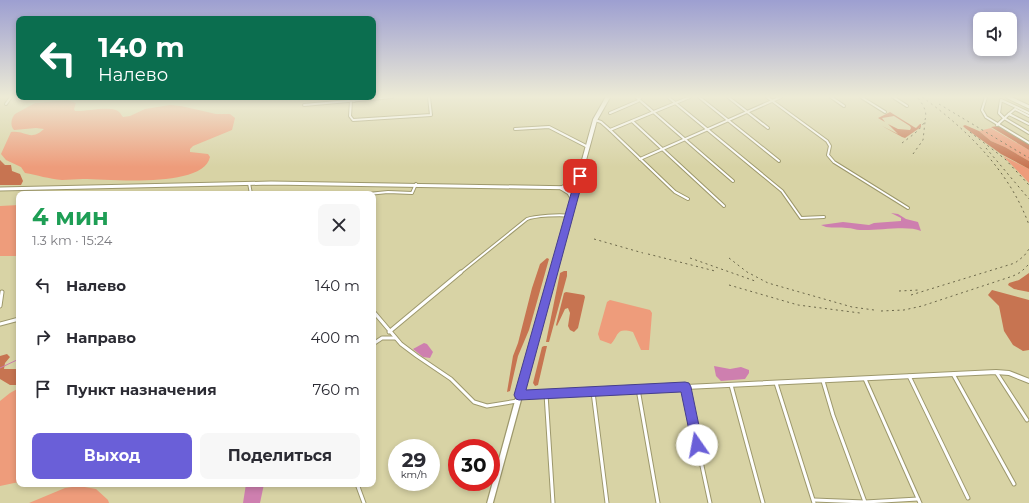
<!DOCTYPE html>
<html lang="ru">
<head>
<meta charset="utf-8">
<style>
	:root { --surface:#fff; --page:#f7f7f7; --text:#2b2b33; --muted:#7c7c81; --accent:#6a5fd8 }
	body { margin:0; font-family:Montserrat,sans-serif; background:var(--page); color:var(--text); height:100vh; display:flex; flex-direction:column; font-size:15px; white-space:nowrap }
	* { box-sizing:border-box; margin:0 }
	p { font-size:13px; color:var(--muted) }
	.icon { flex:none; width:22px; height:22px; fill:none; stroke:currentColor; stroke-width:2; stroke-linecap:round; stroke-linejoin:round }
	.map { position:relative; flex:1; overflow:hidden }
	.side { position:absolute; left:16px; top:191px; width:360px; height:296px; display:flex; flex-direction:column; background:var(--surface); border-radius:8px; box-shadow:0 2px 6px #0003 }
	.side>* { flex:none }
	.guide { position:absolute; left:16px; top:16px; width:360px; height:84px; border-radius:8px; box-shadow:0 2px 6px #0003; background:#0b6e4f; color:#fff; overflow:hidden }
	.buttons { position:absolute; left:973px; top:12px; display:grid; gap:8px }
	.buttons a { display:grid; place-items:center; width:44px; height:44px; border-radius:8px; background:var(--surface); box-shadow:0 2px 6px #0003; font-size:20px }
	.speed { position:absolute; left:388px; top:439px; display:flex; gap:8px; font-size:20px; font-weight:700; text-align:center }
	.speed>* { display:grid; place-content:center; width:52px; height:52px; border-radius:50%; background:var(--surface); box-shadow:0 2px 6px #0003; line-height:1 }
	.speed small { font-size:10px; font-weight:400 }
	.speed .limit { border:6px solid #d22; background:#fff; color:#111 }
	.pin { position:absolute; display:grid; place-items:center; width:34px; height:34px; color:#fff; margin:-17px; border-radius:8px; box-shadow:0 2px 6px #0006 }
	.me { position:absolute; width:44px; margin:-22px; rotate:348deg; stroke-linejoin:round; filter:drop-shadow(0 0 3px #0008) }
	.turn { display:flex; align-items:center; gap:14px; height:84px; padding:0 16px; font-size:18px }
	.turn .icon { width:52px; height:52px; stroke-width:2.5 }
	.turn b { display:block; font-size:28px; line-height:34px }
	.round { display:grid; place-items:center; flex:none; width:42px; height:42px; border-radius:8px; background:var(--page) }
	.summary { display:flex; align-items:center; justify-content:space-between; height:68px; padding:0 16px }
	h1 { font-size:24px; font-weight:700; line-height:30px; color:#1e9e55 }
	.primary-button { display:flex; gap:8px; margin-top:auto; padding:8px 16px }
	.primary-button a { flex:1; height:46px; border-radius:8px; background:var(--accent); color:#fff; font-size:16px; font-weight:700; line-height:46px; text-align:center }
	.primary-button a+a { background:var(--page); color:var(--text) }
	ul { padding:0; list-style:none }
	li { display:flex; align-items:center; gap:12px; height:52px; padding:0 16px }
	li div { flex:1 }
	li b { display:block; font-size:15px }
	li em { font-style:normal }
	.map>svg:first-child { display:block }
</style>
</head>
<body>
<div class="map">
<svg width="1029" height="503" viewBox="0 0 1029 503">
	<rect width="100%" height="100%" fill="#d8d3a5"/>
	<g fill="#ee9c7b">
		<path d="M68,100L76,103L74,109L75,111C85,112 112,105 119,112C121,113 121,115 123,117L130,116L145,109L170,105L181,106L216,114H230L235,118L232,130L193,146L190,149V152L208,154L210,157C203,189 108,179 83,179C76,179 69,180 62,180C49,179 37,175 25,173L21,167L6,160L1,154L11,132C26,130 30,142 44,129L36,128L14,130C10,126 11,118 15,114L35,103Z"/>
		<polygon points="991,128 1029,150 1029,161 1005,147 991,141 979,131"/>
		<polygon points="1003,156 1029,169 1029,183"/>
		<polygon points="19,205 19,256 0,256 0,206"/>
		<path d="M610,300L650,310L652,313L649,350H641L633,332C616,327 619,335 611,344L600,340L598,334L607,302Z"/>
		<polygon points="19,388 19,482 0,486 0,401 10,393"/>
		<polygon points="79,486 96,489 108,500 109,503 29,503 65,488"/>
	</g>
	<g fill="#c77451">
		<polygon points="890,112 914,127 916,128 920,124 921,124 921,127 905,138 902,137 882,126 898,134 888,124 898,129 910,130 911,128 910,126 894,116 882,118 885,122 878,118"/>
		<polygon points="965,125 979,131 991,141 1005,147 1029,161 1029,169 1001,154 965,128 963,126"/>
		<polygon points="998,126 1029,144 1029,150 991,127"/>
		<polygon points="0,160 5,165 11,165 12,171 20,174 23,181 21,185 0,185"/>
		<polygon points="547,258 549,259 529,330 518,356 510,391 507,392 513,356 518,343 532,288 540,264"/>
		<polygon points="564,271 567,271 567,276 549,342 546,342 560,273"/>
		<polygon points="1029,273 1029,292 1014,289 1008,285 1009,283 1019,280"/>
		<polygon points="992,290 1029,300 1029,350 1023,351 1013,345 1004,331 999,306 988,295"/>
		<polygon points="566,292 584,295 585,297 578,328 574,332 570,330 568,326 570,313 568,308 565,309 557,326 556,325 564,293"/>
		<polygon points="544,346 547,346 538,385 535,386 533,383 542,347"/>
		<polygon points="7,354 10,357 5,363 4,369 19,369 18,385 10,385 0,379 0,356"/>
	</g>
	<g fill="#ce7faf">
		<path d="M891,213L898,214L906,219L918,222L921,231C908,225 877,231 860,230C856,230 852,228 847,228C840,227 833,228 826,227L821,225L843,222L869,225L874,223L901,221V218Z"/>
		<polygon points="424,343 427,344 433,352 430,358 423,357 413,349"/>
		<polygon points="714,366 730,369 741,367 749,370 749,373 745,379 721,381 716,376"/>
		<polygon points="246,484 264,484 260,503 243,503"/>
	</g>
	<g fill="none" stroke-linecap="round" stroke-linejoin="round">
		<polyline stroke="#ce7faf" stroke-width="1" points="0,368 19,359"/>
		<g stroke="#9d986c" stroke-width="4">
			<g id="street-far1">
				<polyline points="636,97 733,181"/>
				<polyline points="668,97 782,191 801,218 824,217"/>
				<polyline points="699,97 779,161"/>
				<polyline points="728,97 768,128"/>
				<polyline points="767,97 827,141 830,146 828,155 834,162 908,208"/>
				<polyline points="831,97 844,106"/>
				<polyline points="861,97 885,112"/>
				<polyline points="893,97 907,106"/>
				<polyline points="986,97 982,110 986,117 1029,143"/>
				<polyline points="351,101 350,116 353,120 431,115 429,97"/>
				<polyline points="354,101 360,97"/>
				<polyline points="6,104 11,97"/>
				<polyline points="304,105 392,97"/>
				<polyline points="610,113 638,101 641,97"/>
				<polyline points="1029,113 1001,100 999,113 1004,118 1029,133"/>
				<polyline points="1029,116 1015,109 1009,114 1029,124"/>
				<polyline points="595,120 601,122 610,130 675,192 688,199"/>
				<polyline points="632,121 724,206"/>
				<polyline points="997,125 1009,114"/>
				<polyline points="515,129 549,127 588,147"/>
				<polyline points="610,130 690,97"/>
				<polyline points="640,159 781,97"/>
				<polyline points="249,183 251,194"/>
				<polyline points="368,194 388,192 412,193 416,184"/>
				<path d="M460,273L527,219C534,216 562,214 569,216"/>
			</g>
		</g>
		<g stroke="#9d986c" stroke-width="5">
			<g id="street">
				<polyline points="0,306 2,292"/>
				<polyline points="373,311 401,344 417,356 451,379 474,402 487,406 517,401"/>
				<polyline points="0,324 19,319"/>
				<polyline points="389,332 461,272"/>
				<polyline points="373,344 382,338 395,338"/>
				<polyline points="996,372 1027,420"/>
				<polyline points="953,374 1014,484"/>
				<polyline points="909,376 968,498"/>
				<polyline points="865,379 920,503"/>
				<polyline points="823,381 833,415 865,502"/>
				<polyline points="776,383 814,503"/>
				<polyline points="731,385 763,503"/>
				<polyline points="685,387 710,503"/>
				<polyline points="638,389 658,503"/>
				<polyline points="593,392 607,503"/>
				<polyline points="546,394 553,503"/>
				<polyline points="357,484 364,503"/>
				<polyline points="814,500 865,502 918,499"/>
			</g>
		</g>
		<g stroke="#9d986c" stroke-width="5">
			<g id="secondary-far1">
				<polyline points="1008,97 1029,107"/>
				<polyline points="563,187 579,177"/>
				<polyline points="561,188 569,193 573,200"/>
				<polyline points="0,189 271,183 577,188"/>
			</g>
		</g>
		<g stroke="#9d986c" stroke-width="6">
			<polyline id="secondary" points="519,395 996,372 1009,373 1029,381"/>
		</g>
		<g stroke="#9d986c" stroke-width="6">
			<polyline id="highway-far1" points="553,273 595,120 608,97"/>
		</g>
		<g stroke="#9d986c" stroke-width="8">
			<polyline id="highway" points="490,503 553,272"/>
		</g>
		<use href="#street-far1" stroke="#fff" stroke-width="2"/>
		<use href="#street" stroke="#fff" stroke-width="3"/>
		<use href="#secondary-far1" stroke="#fff" stroke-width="3"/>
		<use href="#secondary" stroke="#fff" stroke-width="4"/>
		<use href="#highway-far1" stroke="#fff" stroke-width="4"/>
		<use href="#highway" stroke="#fff" stroke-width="5.5"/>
		<g stroke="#6b674a" stroke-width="1" stroke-dasharray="2 3.5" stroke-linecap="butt">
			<path d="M922,97C967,129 1010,172 1029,225"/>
			<polyline points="939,104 1029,158"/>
			<polyline points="970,132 1005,159 1029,185"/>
			<path d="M902,143C921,129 936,119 917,97"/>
			<polyline points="986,148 1029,199"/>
			<polyline points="913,154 923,140 925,122"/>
			<polyline points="594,239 643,253"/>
			<polyline points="648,254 715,271"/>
			<polyline points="690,258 755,281"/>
			<polyline points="729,258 747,272 768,283 852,307 874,310"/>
			<polyline points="729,285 798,305 860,313"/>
			<polyline points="899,291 919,290"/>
			<polyline points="911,295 1015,263 1024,256 1029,249"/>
			<polyline points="881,311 904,310 922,306 1013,276 1021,272 1029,264"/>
		</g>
	</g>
	<linearGradient id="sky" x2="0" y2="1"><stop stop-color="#9d9fd1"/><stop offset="0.58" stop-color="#edebd6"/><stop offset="1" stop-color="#edebd6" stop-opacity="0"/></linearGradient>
	<rect width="1029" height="167" fill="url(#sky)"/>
	<polygon fill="#6a5fd8" stroke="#453e8c" points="580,173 584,176 526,390 685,382 689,383 691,387 703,445 701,449 697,451 693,449 692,445 681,392 519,400 516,399 514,395 576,176"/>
</svg>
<div class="buttons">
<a><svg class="icon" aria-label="sound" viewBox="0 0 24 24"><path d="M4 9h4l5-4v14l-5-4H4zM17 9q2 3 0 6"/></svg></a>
</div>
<div class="speed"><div>29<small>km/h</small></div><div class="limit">30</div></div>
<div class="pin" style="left:580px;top:176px;background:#d93025"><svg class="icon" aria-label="arrive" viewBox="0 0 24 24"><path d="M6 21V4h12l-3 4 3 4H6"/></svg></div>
<svg class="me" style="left:697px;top:445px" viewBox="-20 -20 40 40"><circle r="19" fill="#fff"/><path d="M0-13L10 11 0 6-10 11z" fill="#6a5fd8"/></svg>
<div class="guide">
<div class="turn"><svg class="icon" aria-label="left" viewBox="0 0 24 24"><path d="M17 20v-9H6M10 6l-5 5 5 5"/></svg><div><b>140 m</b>Налево</div></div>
</div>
<section class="side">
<div class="summary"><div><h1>4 мин</h1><p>1.3 km · 15:24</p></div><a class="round"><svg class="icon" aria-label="close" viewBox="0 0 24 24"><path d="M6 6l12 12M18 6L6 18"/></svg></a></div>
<ul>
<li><svg class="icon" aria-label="left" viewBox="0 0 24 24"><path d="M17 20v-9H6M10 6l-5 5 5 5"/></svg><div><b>Налево</b></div><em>140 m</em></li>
<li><svg class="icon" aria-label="right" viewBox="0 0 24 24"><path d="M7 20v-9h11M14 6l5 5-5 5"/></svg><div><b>Направо</b></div><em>400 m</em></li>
<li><svg class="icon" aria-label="arrive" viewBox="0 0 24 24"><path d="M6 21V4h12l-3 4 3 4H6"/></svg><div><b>Пункт назначения</b></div><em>760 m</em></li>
</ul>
<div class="primary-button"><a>Выход</a><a>Поделиться</a></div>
</section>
</div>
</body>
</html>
